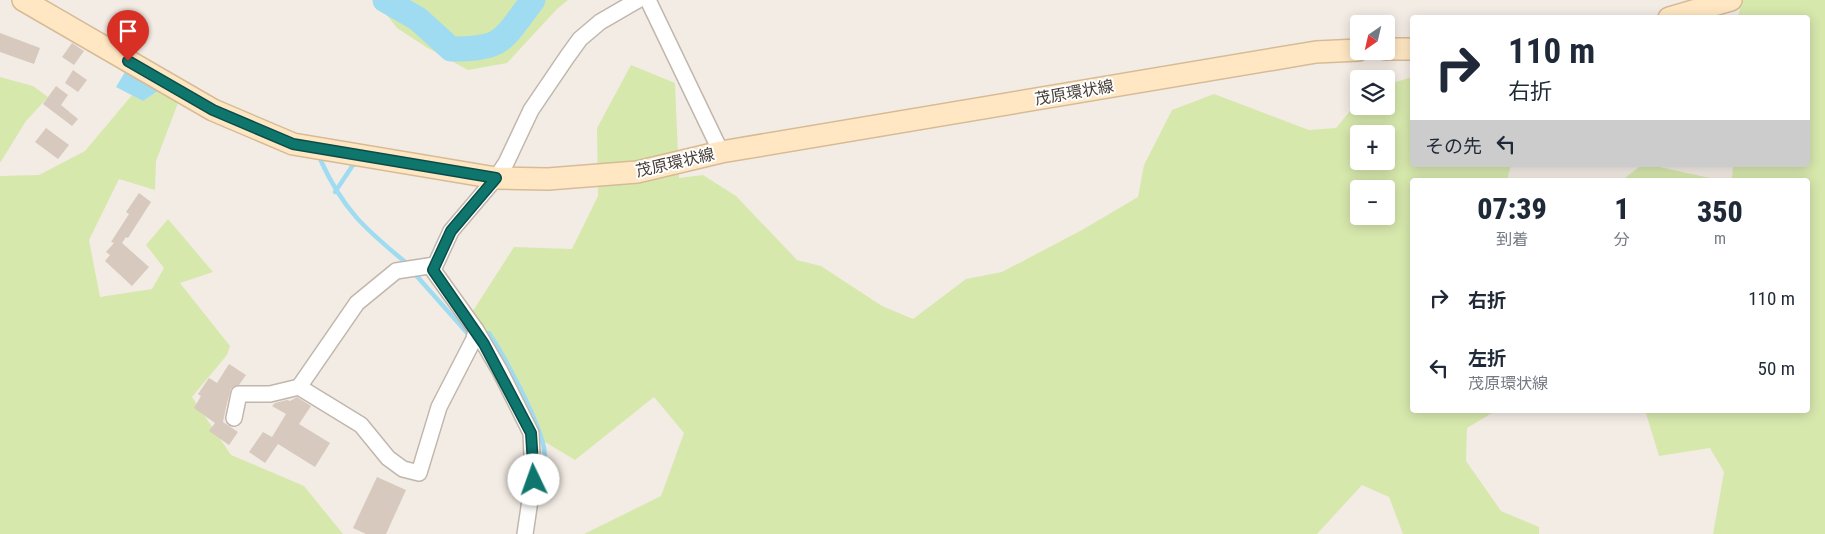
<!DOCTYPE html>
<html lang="ja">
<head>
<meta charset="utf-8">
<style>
	:root { --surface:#fff; --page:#f2f2f3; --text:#1f2937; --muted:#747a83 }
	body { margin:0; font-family:"Roboto Condensed","Noto Sans JP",sans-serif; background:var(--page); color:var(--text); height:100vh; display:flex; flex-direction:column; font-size:19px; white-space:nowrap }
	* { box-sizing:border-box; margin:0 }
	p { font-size:16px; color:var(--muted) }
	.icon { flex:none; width:28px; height:28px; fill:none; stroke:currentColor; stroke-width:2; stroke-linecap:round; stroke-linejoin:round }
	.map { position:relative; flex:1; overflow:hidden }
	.details { position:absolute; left:1410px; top:178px; width:400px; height:235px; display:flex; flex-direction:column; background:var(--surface); border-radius:5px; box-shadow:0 2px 12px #0003 }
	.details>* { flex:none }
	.top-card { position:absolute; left:1410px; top:15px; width:400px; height:152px; border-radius:5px; box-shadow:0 2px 12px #0003; background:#fff; color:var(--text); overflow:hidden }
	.needle { width:32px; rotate:214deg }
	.controls { position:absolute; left:1350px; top:15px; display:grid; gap:10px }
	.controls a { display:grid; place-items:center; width:45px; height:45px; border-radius:5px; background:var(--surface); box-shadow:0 2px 12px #0003; font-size:25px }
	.pin { position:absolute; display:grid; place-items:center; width:42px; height:42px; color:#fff; margin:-51px -21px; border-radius:50% 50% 50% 0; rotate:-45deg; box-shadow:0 0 5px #0007 }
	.pin .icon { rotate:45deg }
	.me { position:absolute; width:55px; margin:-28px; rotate:357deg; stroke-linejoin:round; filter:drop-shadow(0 0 4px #0008) }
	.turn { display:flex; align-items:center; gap:18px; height:105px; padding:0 15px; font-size:22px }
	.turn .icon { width:65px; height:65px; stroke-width:2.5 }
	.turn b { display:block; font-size:35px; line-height:42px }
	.then { display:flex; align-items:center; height:48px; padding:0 15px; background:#0003; gap:10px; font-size:19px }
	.eta { display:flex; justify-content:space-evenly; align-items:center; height:85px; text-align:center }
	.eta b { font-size:30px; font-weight:800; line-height:35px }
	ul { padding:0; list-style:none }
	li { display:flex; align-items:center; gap:15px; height:70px; padding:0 15px }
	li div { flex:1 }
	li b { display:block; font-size:19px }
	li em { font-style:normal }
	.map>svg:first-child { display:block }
</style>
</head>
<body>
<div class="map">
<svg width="1825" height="534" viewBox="0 0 1825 534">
	<rect width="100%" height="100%" fill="#f3ece5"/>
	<g fill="#d7e8ad" fill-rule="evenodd">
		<polygon points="375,0 568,0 557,9 507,63 468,70 426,47 397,28"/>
		<polygon points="1742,0 1825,0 1825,534 1713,534 1724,472 1710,448 1659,456 1645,410 1808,410 1808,180 1732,180 1733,165 1808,165 1808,18 1738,17"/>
		<path d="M631,65L675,83L679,178L703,175L736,196L797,260L821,266L882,306L913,319L966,279L1002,272L1082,230L1138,197L1144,165L1172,110L1214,94L1309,130L1336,128L1359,100V106H1386V85L1412,77V165H1511L1507,180H1412V410H1497L1467,428L1466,461L1501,511L1539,527V534H1403L1389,497L1362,485L1317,534H584L661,496L684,433L654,397L575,460L545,442L538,444L495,345L471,314L514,247L572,249L598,196L597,128ZM1359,134H1386V161H1359ZM1359,189H1386V216H1359Z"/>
		<polygon points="0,77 33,86 48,97 26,121 0,163"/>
		<polygon points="158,91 178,103 156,161 155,190 119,179 89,240 100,297 152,289 164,268 146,245 168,219 213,272 180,283 230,346 227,355 192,397 231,455 304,486 343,534 0,534 0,176 39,175 85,151 132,95 143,101"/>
		<polygon points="1642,165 1650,165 1719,180 1626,180 1626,177"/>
	</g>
	<polygon fill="#a0dcf1" points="125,72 158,91 143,101 116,87"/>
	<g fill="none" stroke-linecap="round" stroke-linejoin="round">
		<g stroke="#a0dcf1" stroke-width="4.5">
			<path d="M321,161C343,209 364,228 404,261"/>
			<polyline points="335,192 353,165"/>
			<polyline points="414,273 469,335"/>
			<path d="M489,333C506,359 538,419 544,448C547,467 541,488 536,506"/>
		</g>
		<path stroke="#a0dcf1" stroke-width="25" d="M385,0L418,19L451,49C505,49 502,40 533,0"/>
	</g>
	<g fill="#d7c9bd">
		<polygon points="0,33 40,48 34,64 0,52"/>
		<polygon points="72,43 84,51 74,65 62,57"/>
		<polygon points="73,70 87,80 78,92 65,83"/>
		<polygon points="56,86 68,95 61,105 78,119 72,126 43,104"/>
		<polygon points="46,128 69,145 58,159 35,142"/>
		<polygon points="139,193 151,202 128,238 126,237 122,243 149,267 132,286 105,261 110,255 106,252 114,243 111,242 129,214 126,212"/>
		<polygon points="229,364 246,375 239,385 231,389 227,403 223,422 238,432 229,445 209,431 215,423 194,408 201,396 198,394 209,378 217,383"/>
		<polygon points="297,397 311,406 299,424 330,443 315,467 278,444 265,463 249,452 263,432 272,437 286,414 272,406 275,403 287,400 290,401"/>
		<polygon points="377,477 406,490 386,534 366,534 353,528"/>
	</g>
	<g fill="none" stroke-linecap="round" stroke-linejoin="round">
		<g stroke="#c1b6ab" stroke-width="18">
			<g id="street">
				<polyline points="648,0 721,152"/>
				<polyline points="299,387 357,303 396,271 435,265"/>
				<polyline points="234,418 239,394 270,394 299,387 361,425 388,458 403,469 419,473 439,407 474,339 476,330"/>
				<polyline points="525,534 533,480 531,433 500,371 476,330 433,270 451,231 496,178 506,163 531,110 567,57 580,39 600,22 638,0"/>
			</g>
		</g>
		<g stroke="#d7bb96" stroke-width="24">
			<g id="secondary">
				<polyline points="23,0 213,110 293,144 496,178 548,179 637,172 721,152 1316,52 1359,50"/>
				<polyline points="1669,18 1731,0"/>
				<polyline points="1386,49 1412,49"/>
			</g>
		</g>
		<use href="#street" stroke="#fff" stroke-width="15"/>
		<use href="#secondary" stroke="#ffe7c3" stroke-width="21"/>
	</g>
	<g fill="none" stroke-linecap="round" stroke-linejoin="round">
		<g stroke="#0a4d48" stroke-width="12">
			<polyline id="route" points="128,61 213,110 293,144 496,178 451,231 433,270 484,344 531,433 534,480"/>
		</g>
		<use href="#route" stroke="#0f766e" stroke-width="9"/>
	</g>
	<g text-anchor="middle" stroke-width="4" stroke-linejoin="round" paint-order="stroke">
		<g font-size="16" fill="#453c35" stroke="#fff">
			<text transform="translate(1074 92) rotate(-10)" y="6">茂原環状線</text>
			<text transform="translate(675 162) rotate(-13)" y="6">茂原環状線</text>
		</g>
	</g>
</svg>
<div class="controls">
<a><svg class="needle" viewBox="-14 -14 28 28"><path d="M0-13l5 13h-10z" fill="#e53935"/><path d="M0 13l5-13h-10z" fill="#747a83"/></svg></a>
<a><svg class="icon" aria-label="layers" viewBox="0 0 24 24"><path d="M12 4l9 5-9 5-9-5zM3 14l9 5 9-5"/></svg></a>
<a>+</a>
<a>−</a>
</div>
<div class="pin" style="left:128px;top:61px;background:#d93025"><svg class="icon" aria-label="arrive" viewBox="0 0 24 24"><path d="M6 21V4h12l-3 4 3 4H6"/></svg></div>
<svg class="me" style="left:534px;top:480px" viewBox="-20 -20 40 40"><circle r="19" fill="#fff"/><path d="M0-13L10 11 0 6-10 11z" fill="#0f766e"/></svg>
<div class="top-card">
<div class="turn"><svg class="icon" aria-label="right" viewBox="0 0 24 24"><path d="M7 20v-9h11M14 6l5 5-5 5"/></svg><div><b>110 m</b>右折</div></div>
<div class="then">その先<svg class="icon" aria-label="left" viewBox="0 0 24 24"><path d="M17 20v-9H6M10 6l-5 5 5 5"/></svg></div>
</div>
<section class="details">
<div class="eta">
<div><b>07:39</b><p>到着</p></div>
<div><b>1</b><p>分</p></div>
<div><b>350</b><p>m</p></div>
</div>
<ul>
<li><svg class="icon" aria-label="right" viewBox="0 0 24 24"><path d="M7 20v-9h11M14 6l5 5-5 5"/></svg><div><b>右折</b></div><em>110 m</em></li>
<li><svg class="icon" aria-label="left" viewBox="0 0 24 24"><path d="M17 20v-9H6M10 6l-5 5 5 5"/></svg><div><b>左折</b><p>茂原環状線</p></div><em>50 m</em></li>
</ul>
</section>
</div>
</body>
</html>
